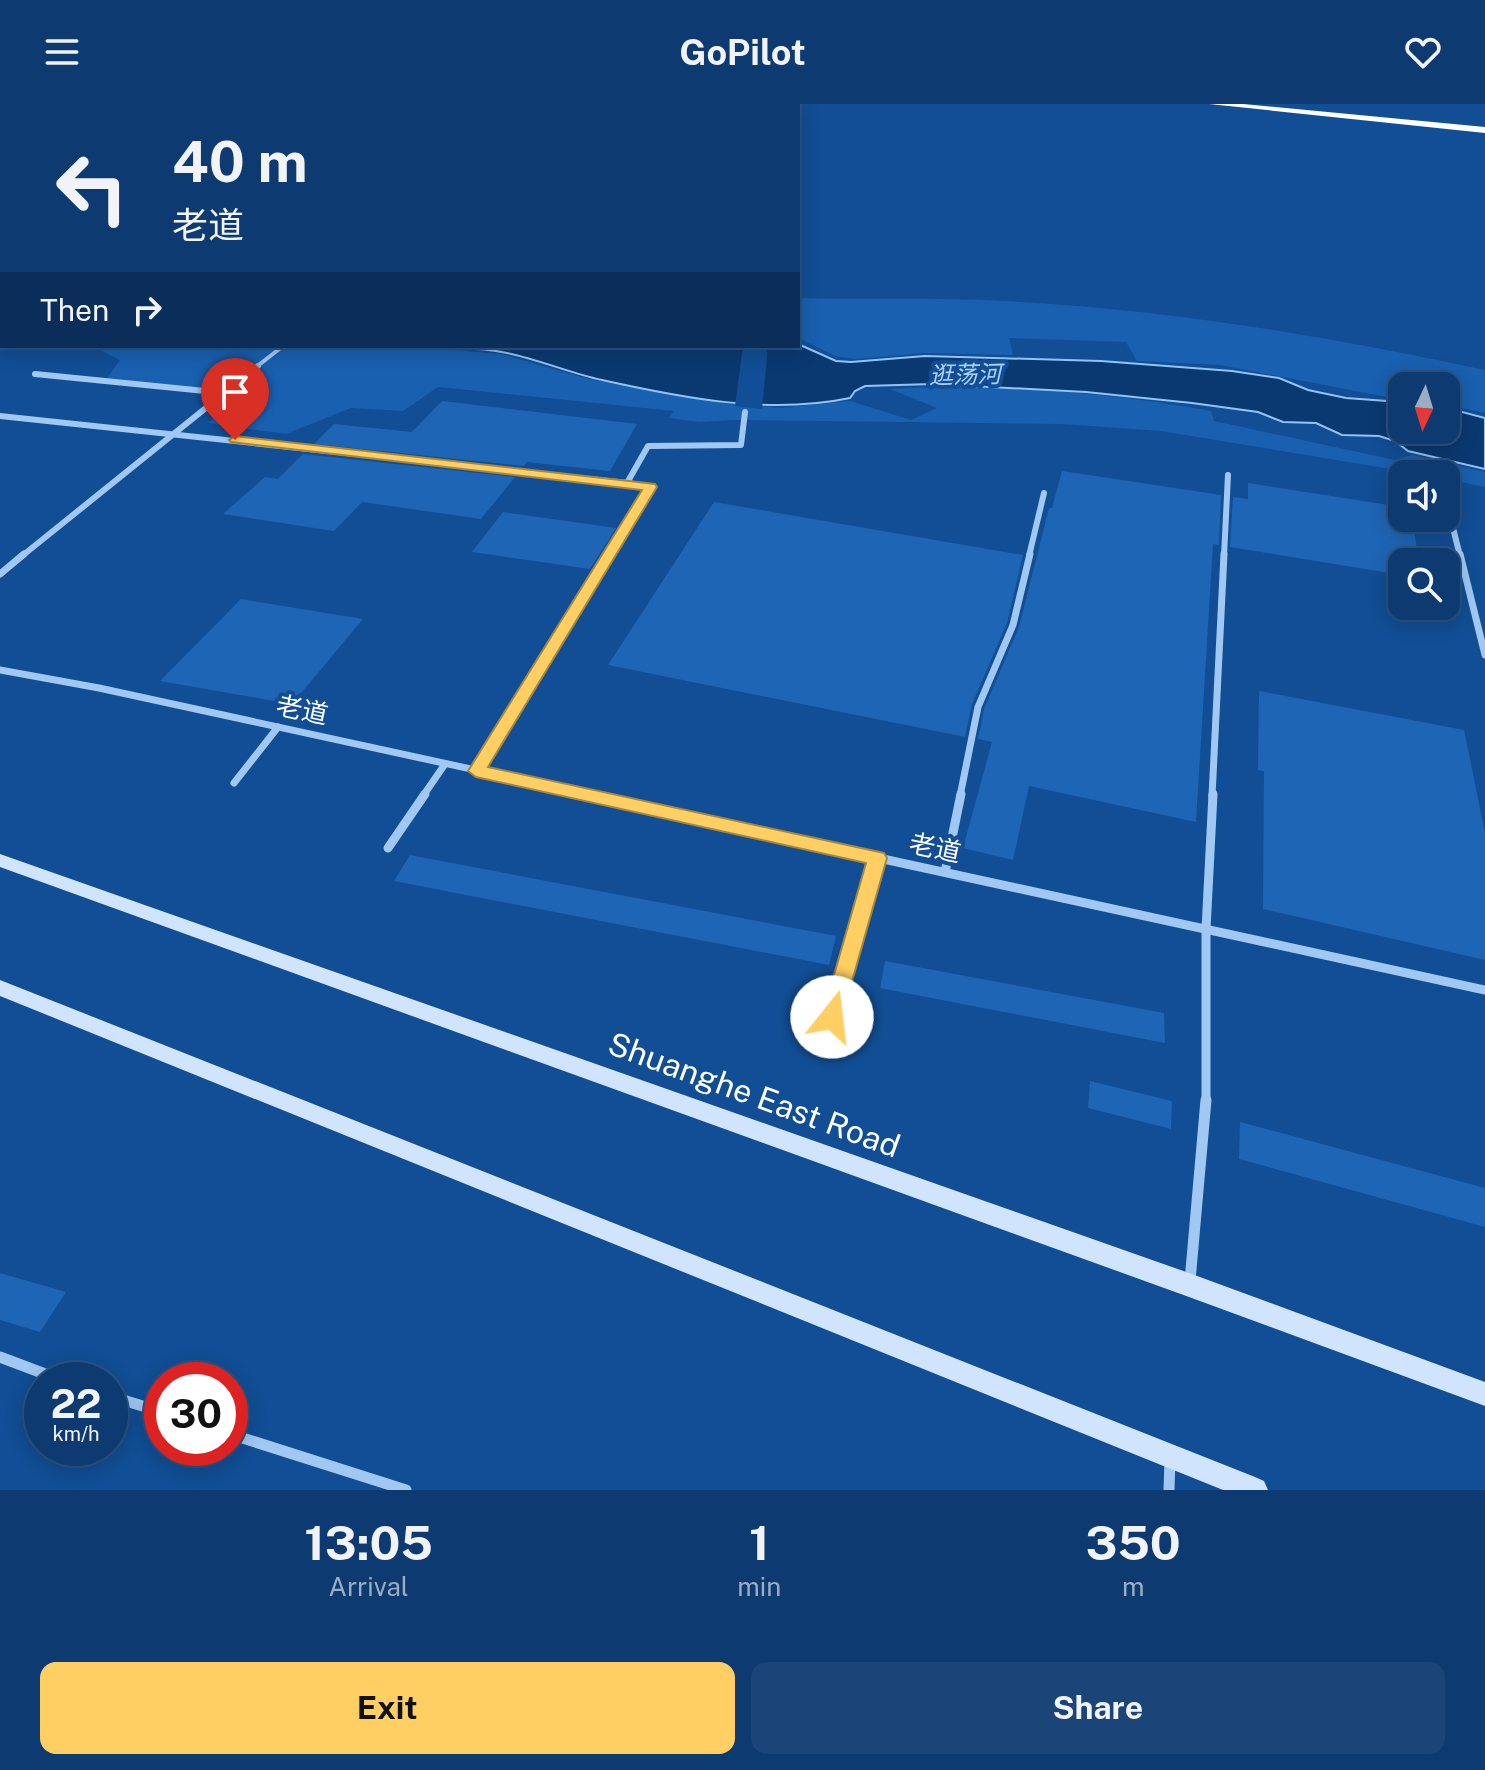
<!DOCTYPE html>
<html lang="en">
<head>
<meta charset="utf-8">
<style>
	:root { --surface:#0d3a70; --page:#1b4578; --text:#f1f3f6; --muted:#9aadc3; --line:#2d5483; --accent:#ffcf63 }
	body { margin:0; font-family:"Public Sans","Noto Sans SC",sans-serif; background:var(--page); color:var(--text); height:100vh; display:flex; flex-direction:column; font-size:30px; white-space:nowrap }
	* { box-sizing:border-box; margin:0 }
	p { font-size:26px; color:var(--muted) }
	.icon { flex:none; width:44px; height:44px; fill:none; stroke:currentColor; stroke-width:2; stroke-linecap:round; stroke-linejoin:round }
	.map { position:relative; height:1386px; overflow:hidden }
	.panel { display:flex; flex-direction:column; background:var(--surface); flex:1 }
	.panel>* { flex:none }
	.banner { position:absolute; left:0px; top:0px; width:800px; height:244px; box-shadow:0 4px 20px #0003,0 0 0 2px var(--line); background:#0d3a70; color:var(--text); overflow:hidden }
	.needle { width:52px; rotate:184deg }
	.tools { position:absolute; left:1388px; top:268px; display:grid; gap:16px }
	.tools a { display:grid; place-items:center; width:72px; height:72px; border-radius:16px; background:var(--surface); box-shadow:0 4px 20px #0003,0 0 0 2px var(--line); font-size:40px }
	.speed { position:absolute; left:24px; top:1258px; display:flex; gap:16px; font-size:40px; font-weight:700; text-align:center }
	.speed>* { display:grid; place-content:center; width:104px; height:104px; border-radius:50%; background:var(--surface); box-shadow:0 4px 20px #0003,0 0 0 2px var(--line); line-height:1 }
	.speed small { font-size:20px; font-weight:400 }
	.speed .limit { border:12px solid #d22; background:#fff; color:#111 }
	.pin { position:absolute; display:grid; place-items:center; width:68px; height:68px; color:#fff; margin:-82px -34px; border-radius:50% 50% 50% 0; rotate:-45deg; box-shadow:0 0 8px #0007 }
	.pin .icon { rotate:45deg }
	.me { position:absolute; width:88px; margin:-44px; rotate:16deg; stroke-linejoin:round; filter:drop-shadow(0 0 6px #0008) }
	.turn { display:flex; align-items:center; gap:28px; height:168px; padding:0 40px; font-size:36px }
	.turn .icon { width:104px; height:104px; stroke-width:2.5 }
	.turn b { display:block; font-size:56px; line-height:68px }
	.then { display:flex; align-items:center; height:76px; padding:0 40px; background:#0003; gap:16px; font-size:30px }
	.eta { display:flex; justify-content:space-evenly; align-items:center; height:136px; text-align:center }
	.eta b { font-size:48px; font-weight:700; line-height:56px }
	.primary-button { display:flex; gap:16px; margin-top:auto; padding:16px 40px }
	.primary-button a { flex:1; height:92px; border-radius:16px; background:var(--accent); color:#111; font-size:32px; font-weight:700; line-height:92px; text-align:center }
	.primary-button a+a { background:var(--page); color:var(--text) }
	header { display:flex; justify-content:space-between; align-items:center; height:104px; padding:0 40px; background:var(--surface); font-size:36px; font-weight:700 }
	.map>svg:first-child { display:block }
</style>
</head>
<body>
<header><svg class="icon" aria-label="menu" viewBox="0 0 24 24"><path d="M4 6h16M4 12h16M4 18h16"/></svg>GoPilot<svg class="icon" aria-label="heart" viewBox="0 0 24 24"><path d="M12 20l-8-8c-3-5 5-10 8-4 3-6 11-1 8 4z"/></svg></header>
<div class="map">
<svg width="1485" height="1386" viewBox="0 0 1485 1386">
	<rect width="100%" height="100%" fill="#114e95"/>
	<g fill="#1960b0">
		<path d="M798,194C867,196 936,193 1004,197C1166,205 1327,232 1485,266V309L1446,301V282H1402V296L1220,261L1137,257L1126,238L1009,234L1013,251L925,249L855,255L835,252L798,234Z"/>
		<path d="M91,242H407L501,250L592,276L725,299L782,304L850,297L911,316L937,304L890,285C996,280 1107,288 1211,307L1214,317L1395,356L1412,351L1485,368V383L1446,375V370H1421L1161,327L1062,320L734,316L699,318L669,314L674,307L438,283L403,307L351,304L286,330L208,319L243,290L107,274L120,256Z"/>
	</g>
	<path fill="#0a3971" stroke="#92c3f7" stroke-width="2" d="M798,240L836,257L851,258L925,252L1101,257L1232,267L1279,274L1308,286L1346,294L1387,297L1395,304H1402V326H1446L1447,304L1485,314V365L1408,347L1395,337L1379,332L1342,331L1316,319L1283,318L1258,308L1192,299L1086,288L932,280L865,282L855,287L850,294C769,311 683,294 602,276C569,269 536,254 502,248C478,243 454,245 430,242Z"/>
	<polygon fill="#114e95" points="743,242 768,242 762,305 735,302"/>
	<g fill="#1f65b5">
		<polygon points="442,297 637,320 610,367 527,358 524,362 314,340 334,320 412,328"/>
		<polygon points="303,350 515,373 481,415 362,398 334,427 223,410 265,373 278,375"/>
		<polygon points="1062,367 1221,391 1219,441 1213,440 1196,718 1029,682 1013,756 963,744 992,638 978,635 984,605 1019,523 1049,404 1052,404"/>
		<polygon points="1248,379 1402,403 1402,414 1412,414 1419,458 1402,458 1402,471 1230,443 1233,393 1248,395"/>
		<polygon points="714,398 1023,451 1007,519 972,600 965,633 608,561"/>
		<polygon points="503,408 616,424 590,465 472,448"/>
		<polygon points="241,495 363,515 292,600 160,577"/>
		<polygon points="1259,587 1464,626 1485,729 1485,856 1263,805 1264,667 1258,666"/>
		<polygon points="410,751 836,832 829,861 394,777"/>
		<polygon points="885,857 1164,909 1165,939 880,884"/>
		<polygon points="1090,977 1172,997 1171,1025 1088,1004"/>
		<polygon points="1240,1018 1485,1084 1485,1123 1239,1055"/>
		<polygon points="0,1169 66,1188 40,1228 0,1216"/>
	</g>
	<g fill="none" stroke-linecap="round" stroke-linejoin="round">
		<polyline stroke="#a1c8f3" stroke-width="4" points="255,264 283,242"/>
		<g stroke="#a1c8f3" stroke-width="6">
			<polyline points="35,270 225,289"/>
			<polyline points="0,312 627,379 648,342 741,341 745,308"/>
			<polyline points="1450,412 1460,452"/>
			<polyline points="22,452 258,262"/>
			<polyline points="608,452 651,383 627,379"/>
			<polyline points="1029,452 1044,389"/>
			<polyline points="1224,452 1228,371"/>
		</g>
		<g stroke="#a1c8f3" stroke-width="7">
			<polyline points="1460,450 1485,551"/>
			<polyline points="0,470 24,450"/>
			<polyline points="0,566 99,584 595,692"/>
			<polyline points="476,667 610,450"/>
			<polyline points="234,679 278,623"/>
			<polyline points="423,692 445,660"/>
			<polyline points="960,692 978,603 1013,521 1030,450"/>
			<polyline points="1212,692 1224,450"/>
		</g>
		<g stroke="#a1c8f3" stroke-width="9">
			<polyline points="585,690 1485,886"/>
			<polyline points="388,744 425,690"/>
			<polyline points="945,768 961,690"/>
			<polyline points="832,913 877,754"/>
			<polyline points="1206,998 1206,825 1213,690"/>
		</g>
		<g stroke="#a1c8f3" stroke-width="11">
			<polyline points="1190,1177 1206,996"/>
			<polyline points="0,1253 61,1276"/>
			<polyline points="110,1292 162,1308"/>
			<polyline points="230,1330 406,1386"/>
			<polyline points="1169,1386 1170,1356"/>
		</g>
		<g fill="#d0e4fd" fill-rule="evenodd">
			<rect x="0" y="43" width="2" height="4"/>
			<polygon points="0,56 2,56 0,61"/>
			<polygon points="0,750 1189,1169 1485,1278 1485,1302 1189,1193 0,763"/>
			<polygon points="0,876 1255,1373 1264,1377 1268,1386 1223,1386 0,892"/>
		</g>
		<polygon fill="#fff" fill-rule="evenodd" points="1209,0 1243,0 1485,23 1485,29"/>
	</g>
	<polygon fill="#ffcf63" stroke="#a68740" stroke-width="2" points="235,332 655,380 657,383 488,663 884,749 887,754 840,920 832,923 825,920 822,913 866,759 476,673 468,667 642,386 231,338 229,336"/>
	<g text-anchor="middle" stroke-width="8" stroke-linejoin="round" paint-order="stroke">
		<g font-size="24" font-style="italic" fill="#add2fa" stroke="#114e95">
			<text transform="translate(965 271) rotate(-1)" y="8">逛荡河</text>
		</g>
		<g font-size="26" fill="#fff" stroke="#114e95">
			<text transform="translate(302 606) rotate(12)" y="9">老道</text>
			<text transform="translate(935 744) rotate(12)" y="9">老道</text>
		</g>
		<g font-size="32" fill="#fff" stroke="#114e95">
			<text transform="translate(754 991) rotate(20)" y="11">Shuanghe East Road</text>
		</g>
	</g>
</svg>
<div class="tools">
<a><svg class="needle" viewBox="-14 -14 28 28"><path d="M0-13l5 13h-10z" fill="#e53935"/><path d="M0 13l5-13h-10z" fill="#9aadc3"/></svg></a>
<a><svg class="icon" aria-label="sound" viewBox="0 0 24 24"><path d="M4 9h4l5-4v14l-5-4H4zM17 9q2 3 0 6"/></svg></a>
<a><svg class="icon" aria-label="search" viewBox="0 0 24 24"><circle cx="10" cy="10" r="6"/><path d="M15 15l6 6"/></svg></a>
</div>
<div class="speed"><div>22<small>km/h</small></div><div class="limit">30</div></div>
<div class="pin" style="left:235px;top:336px;background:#d93025"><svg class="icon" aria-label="arrive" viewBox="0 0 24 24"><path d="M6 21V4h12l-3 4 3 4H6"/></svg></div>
<svg class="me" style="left:832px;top:913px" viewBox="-20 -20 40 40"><circle r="19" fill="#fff"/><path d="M0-13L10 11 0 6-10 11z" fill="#ffcf63"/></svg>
<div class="banner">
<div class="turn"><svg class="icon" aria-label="left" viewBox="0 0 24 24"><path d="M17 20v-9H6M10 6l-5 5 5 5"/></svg><div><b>40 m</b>老道</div></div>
<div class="then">Then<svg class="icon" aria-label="right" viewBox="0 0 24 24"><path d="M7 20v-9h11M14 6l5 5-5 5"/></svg></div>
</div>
</div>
<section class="panel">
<div class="eta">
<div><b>13:05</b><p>Arrival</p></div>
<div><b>1</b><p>min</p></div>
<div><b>350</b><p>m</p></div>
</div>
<div class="primary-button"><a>Exit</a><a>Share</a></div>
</section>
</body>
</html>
